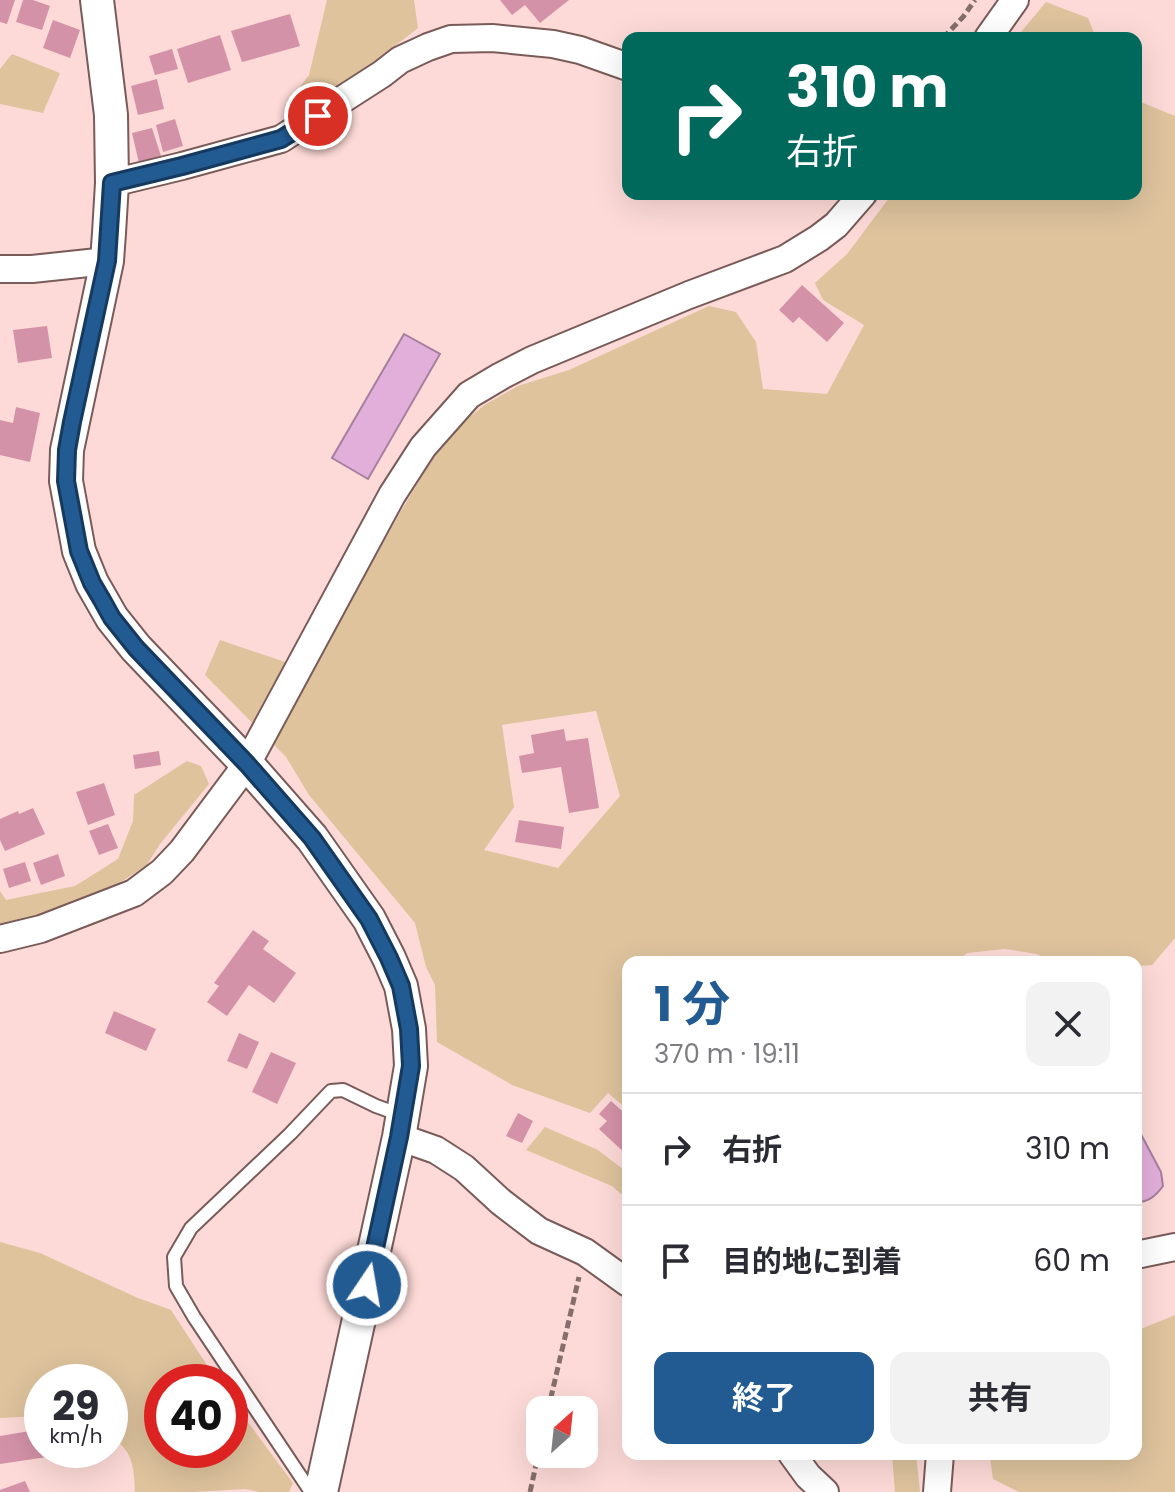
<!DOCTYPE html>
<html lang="ja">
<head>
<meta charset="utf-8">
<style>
	:root { --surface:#fff; --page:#f2f2f3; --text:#2b2b33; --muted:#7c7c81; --line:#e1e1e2; --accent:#225a92 }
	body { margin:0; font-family:Poppins,"Noto Sans JP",sans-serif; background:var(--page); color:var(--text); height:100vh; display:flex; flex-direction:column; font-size:30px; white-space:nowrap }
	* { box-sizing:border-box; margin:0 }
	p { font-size:26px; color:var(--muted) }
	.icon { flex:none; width:44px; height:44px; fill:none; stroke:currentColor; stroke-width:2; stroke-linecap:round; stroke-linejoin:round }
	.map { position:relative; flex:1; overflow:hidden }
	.details { position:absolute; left:622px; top:956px; width:520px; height:504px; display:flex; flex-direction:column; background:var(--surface); border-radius:16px; box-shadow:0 8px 32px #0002 }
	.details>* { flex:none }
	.top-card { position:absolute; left:622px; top:32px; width:520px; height:168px; border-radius:16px; box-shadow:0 8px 32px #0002; background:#00695c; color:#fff; overflow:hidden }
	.needle { width:52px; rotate:27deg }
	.controls { position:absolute; left:526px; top:1396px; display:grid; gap:16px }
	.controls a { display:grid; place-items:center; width:72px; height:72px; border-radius:16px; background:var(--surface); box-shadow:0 8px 32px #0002; font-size:40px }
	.speed { position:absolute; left:24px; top:1364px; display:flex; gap:16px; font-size:40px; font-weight:700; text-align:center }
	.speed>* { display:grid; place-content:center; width:104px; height:104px; border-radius:50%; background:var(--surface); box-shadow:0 8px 32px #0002; line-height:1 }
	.speed small { font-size:20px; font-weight:400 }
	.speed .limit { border:12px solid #d22; background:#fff; color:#111 }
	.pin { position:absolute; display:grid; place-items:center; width:68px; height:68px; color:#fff; margin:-34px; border:4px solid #fff; border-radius:50%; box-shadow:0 2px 8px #0007 }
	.me { position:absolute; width:88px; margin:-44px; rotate:12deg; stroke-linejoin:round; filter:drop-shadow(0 0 6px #0008) }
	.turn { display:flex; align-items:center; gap:28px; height:168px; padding:0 32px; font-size:36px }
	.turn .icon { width:104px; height:104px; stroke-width:2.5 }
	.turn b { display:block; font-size:56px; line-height:68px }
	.round { display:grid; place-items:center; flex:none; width:84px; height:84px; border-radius:16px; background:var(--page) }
	.summary { display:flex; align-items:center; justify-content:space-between; height:136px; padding:0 32px }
	h1 { font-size:48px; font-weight:700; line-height:60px; color:var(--accent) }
	.action { display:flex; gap:16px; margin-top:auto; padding:16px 32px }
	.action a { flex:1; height:92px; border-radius:16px; background:var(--accent); color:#fff; font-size:32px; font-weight:700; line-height:92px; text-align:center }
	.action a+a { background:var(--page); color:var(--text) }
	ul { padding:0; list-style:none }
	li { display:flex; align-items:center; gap:24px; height:112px; padding:0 32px; border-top:2px solid var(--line) }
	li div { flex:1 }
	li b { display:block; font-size:30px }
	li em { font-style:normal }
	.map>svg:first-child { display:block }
</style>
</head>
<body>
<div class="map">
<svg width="1175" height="1492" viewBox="0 0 1175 1492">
	<rect width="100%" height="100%" fill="#fddad7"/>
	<g fill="#dec39d" fill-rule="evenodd">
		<polygon points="327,0 414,0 418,28 294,124 293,96 309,75"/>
		<polygon points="1046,2 1088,18 1096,38 1016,38"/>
		<polygon points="12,54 60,73 43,113 0,104 0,69"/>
		<path d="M1136,100L1175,116V938L1152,965L1136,966V962H1053L1037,954L1005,949L967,953L957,962H628V1110L608,1093L590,1113L512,1085L437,1042L435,985L426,967L415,923L309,795L286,757L205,675L220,640L312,671L401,511L447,435L486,404L518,386L569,370L709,306L736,312L756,342L763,389L827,394L864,325L823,300L815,283L847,254L892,194H1136ZM596,711L620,796L558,868L484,850L514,807L502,725Z"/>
		<polygon points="187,761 201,766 209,784 160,844 146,866 119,883 54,917 0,929 0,891 6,900 75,886 118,859 133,821 134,795"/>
		<polygon points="545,1127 598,1150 628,1173 628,1200 612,1186 526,1150"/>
		<path d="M0,1242L40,1253L138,1298L171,1310L218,1382H162V1450H230V1398L293,1483L289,1492H259L245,1489L194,1492H135C134,1467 133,1450 110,1436V1382H42V1416L0,1418Z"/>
		<polygon points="1175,1315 1175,1492 1019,1492 993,1479 990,1458 994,1454 1136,1454 1136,1331"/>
		<polygon points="892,1454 916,1454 920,1492 895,1492"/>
	</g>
	<g fill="#e2afdb" stroke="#a67f9e" stroke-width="2">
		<polygon points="404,334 440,354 368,479 332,458"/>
		<path d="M1136,1125L1161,1172L1163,1186C1155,1197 1149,1201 1136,1203Z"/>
	</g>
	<g fill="#d492a8">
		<polygon points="0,0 15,0 7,24 0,22"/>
		<polygon points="23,0 33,0 50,6 42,30 16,22"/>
		<polygon points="500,0 569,0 540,23 525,5 512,15"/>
		<polygon points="290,14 300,46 242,62 231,31"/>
		<polygon points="53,20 80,30 70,58 43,48"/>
		<polygon points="220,35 231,70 188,83 177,49"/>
		<polygon points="172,49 178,69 155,75 149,56"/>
		<polygon points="157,79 164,109 138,115 131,86"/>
		<polygon points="175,119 183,146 163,152 156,125"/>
		<polygon points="152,128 161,156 139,163 132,133"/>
		<polygon points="802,285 844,323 827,342 799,317 793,323 779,310"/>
		<polygon points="47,326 52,358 18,363 13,330"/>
		<polygon points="16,407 40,413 30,462 0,455 0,420 13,423"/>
		<polygon points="564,729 566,741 588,738 599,808 569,813 561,767 522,773 519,756 534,753 531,735"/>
		<polygon points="159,751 161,765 135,769 133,755"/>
		<polygon points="104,783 115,815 88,825 76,792"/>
		<polygon points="33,808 45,834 5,851 0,840 0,819 18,811 19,814"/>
		<polygon points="519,820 564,827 561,849 515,842"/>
		<polygon points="108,824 118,848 99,855 89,831"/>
		<polygon points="58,854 65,876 41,885 33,863"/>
		<polygon points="25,862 31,881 9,888 3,869"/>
		<polygon points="253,930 269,941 263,949 296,973 274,1003 249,985 227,1016 207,1002 219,986 214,983"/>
		<polygon points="114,1011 156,1029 146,1051 105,1033"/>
		<polygon points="239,1033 259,1042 247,1069 227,1061"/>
		<polygon points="271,1052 296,1063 277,1104 252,1092"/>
		<polygon points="611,1101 628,1116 628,1156 599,1129 607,1121 599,1114"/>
		<polygon points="518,1113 533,1121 522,1143 506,1136"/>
		<polygon points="42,1429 42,1450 66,1450 67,1454 0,1464 0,1436"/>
		<polygon points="25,1481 30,1492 0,1492 0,1490"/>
	</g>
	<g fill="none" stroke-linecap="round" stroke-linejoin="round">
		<g stroke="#795b59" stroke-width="16">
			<polyline id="service" points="311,1492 194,1317 176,1286 174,1257 191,1228 290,1134 331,1091 343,1090 376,1106 401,1115"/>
		</g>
		<g stroke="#795b59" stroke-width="30">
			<g id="minor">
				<polyline points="988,38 1015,0"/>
				<polyline points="112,183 182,166 281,139 382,74 400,60 428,47 451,39 492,38 553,44 580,50 628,67"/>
				<polyline points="0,269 32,269 107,261"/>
				<polyline points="0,939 41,929 134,893 162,872 182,851 247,764 392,495 423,447 469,395 501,376 532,360 689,295 785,259 819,238 836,225 863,194"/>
				<polyline points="399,1137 436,1150 464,1168 501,1202 539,1231 585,1252 628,1283"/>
				<polyline points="1136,1255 1175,1247"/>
				<polyline points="792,1454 808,1476 825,1492"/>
				<polyline points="937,1492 940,1454"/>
			</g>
		</g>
		<g stroke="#795b59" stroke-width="36">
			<polyline id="tertiary" points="97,0 111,115 112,183 109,233 107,261 67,450 66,481 79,551 92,583 112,618 136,648 247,764 312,838 369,919 389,958 401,986 409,1029 411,1066 399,1137 321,1492"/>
		</g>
		<g stroke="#856e6c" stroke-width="5" stroke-dasharray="8 4" stroke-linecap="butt">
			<polyline points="943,38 963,17 975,0"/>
			<polyline points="548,1410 579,1277"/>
			<polyline points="530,1492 540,1447"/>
		</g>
		<use href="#service" stroke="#fff" stroke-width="12"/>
		<use href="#minor" stroke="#fff" stroke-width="26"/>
		<use href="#tertiary" stroke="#fff" stroke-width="32"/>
	</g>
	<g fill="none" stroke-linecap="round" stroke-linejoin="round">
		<g stroke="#163a5f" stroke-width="20">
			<polyline id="route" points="318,116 281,139 182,166 112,183 107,261 72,422 67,450 66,481 79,551 92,583 102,600 112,618 136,648 247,764 312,838 369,919 389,958 401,986 409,1029 411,1066 399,1137 367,1285"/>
		</g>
		<use href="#route" stroke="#225a92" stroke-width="14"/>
	</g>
</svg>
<div class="controls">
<a><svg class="needle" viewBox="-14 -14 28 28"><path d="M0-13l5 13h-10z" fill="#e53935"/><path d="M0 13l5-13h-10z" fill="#7c7c81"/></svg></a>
</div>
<div class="speed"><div>29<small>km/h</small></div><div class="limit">40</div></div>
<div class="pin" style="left:318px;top:116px;background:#d93025"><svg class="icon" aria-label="arrive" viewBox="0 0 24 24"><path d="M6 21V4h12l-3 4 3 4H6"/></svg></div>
<svg class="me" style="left:367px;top:1285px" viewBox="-20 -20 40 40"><circle r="17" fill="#225a92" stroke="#fff" stroke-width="3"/><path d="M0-11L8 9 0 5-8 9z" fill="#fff"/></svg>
<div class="top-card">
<div class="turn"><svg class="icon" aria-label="right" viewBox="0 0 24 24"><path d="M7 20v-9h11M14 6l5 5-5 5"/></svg><div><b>310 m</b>右折</div></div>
</div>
<section class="details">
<div class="summary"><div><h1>1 分</h1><p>370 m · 19:11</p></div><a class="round"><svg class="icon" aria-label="close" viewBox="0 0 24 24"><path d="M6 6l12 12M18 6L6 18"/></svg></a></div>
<ul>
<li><svg class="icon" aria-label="right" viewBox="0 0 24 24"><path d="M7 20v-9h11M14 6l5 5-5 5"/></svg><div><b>右折</b></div><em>310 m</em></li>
<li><svg class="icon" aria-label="arrive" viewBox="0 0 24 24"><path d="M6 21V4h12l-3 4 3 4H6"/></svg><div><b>目的地に到着</b></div><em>60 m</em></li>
</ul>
<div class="action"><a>終了</a><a>共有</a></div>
</section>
</div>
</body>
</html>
